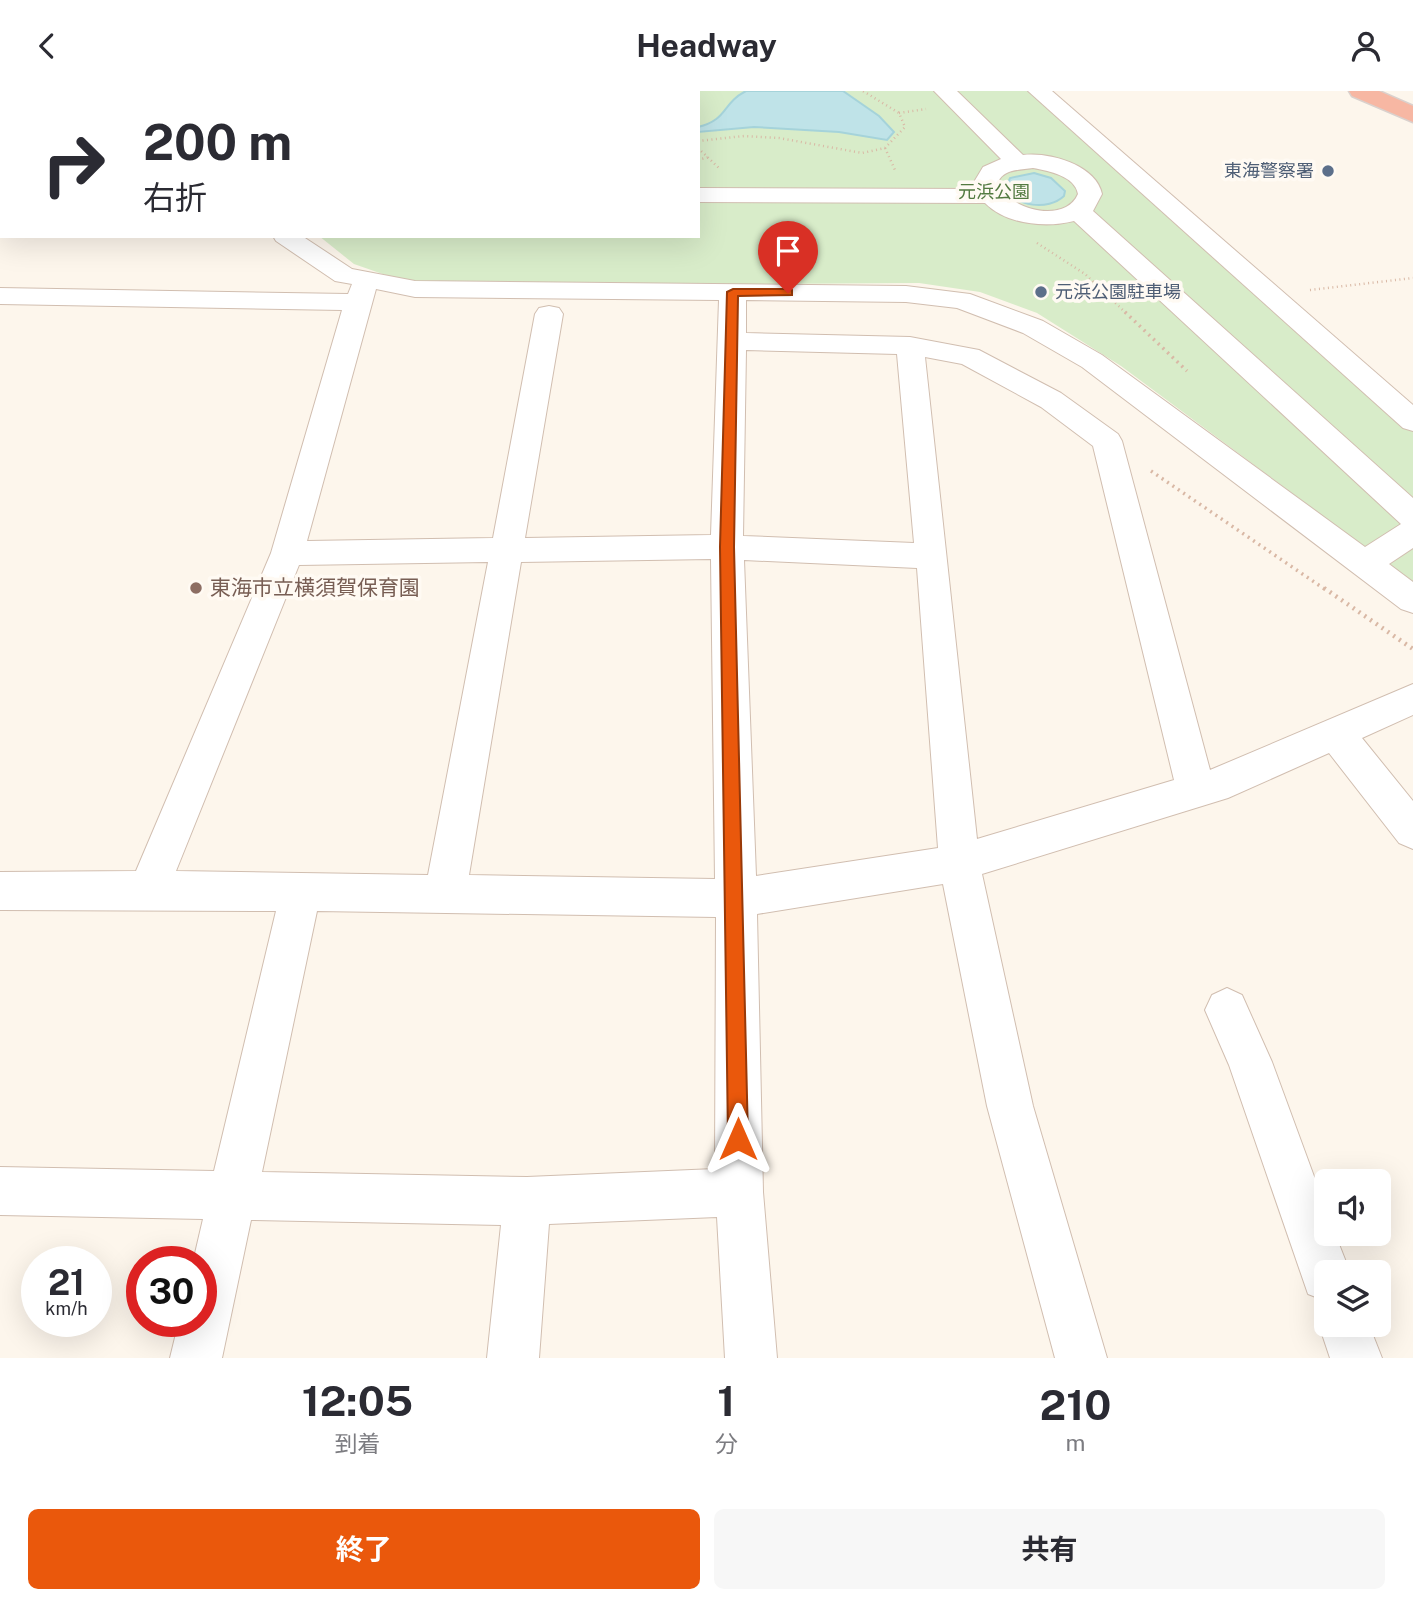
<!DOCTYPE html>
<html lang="ja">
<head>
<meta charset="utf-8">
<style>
	:root { --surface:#fff; --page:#f7f7f7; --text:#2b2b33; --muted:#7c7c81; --accent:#ea580c }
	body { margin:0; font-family:"Public Sans","Noto Sans JP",sans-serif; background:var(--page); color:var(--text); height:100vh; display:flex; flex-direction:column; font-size:26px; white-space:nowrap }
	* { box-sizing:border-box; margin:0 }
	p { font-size:23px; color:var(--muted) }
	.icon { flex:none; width:38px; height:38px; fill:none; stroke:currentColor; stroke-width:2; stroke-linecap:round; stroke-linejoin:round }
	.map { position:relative; height:1267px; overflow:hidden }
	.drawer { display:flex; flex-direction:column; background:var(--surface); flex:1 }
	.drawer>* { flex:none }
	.banner { position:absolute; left:0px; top:0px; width:700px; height:147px; box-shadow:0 7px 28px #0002; background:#fff; color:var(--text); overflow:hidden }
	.fabs { position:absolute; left:1314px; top:1078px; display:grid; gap:14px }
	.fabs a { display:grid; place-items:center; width:77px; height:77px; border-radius:10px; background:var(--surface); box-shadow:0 7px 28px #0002; font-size:35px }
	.speed { position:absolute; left:21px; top:1155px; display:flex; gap:14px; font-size:35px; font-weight:700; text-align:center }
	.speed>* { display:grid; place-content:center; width:91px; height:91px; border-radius:50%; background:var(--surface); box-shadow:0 7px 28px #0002; line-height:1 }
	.speed small { font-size:18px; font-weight:400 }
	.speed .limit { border:10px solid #d22; background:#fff; color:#111 }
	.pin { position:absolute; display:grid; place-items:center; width:60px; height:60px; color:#fff; margin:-72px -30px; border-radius:50% 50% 50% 0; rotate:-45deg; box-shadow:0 0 7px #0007 }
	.pin .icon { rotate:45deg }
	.me { position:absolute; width:77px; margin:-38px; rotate:0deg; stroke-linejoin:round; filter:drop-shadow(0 0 5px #0008) }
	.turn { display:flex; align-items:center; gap:24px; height:147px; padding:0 28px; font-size:32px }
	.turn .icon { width:91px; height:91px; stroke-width:2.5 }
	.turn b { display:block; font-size:49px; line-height:60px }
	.eta { display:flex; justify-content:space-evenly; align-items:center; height:119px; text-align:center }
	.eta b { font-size:42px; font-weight:700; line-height:49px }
	.button { display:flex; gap:14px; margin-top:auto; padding:14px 28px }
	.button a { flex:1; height:80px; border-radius:10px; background:var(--accent); color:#fff; font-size:28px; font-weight:700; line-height:80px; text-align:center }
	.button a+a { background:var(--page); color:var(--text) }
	header { display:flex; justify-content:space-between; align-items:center; height:91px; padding:0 28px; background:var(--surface); font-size:32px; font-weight:700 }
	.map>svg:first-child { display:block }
</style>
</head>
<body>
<header><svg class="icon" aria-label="back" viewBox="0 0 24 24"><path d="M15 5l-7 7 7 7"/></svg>Headway<svg class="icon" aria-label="person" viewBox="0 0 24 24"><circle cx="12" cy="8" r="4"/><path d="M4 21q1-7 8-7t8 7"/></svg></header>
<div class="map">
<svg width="1413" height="1267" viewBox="0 0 1413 1267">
	<rect width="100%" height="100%" fill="#fdf6ec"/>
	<polygon fill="#d8ecc9" points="239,0 1034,0 1413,330 1413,492 1121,275 1037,222 980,201 919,192 451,195 394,187 354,173 319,145 698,145 698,2"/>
	<g fill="#bfe3e8" stroke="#a5d3da" stroke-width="2">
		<path d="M746,0H843L879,25L894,41L887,49L839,41L754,36L698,41V36C728,29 722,12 746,0Z"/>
		<path d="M1034,82L1051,87L1065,100L1064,105C1048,120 1015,116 1006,96L1010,87Z"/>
	</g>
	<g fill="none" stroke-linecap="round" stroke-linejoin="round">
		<g stroke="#d1beb0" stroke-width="2">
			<g id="minor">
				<rect x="209" y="0" width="22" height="2"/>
				<polygon points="269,0 291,0 292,2 270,2"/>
				<polygon points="652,0 674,0 651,2"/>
				<path d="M934,0H957L1023,64C1050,61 1096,74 1102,103L1093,120L1413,407V457L1389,473L1413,491V522L1401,518L1082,276L1023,242L957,217L906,211L746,209V242L910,246L979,259L1061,302L1118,343L1122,350L1210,679L1413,593V624L1362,647L1413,710V758L1399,752L1329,662L1228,707L982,783L1033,1015L1107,1267H1055L987,1015L943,793L757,823L763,1101L777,1267H725L717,1126L549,1133L539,1267H487L501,1134L251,1129L222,1267H170L179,1230H201V1171H193L203,1128L0,1124V1076L214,1080L276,820L0,819V781L136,780L271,462L342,219L0,213V197L348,203L352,193L335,190L276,150L273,145H302L352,178L415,190L906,195L970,203L1043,230L1102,264L1365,456L1401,433L1074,130C1046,137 1007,134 985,112L698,111V97L976,98L974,91L983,76L1001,68ZM1033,77C1049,80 1075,85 1078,103C1065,134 1006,118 998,91C1004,78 1020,79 1033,77ZM376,198L415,206L719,209L711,444L525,447L563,223L559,217L549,215L539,217L535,223L493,447L307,450ZM746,259L897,263L914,452L743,445ZM925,266L962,273L1041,316L1093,355L1174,689L977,748ZM711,468L715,788L469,784L521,471ZM744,469L917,477L938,757L756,785ZM488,471L428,784L176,780L299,474ZM317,820L716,826L715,1078L527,1086L262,1081Z"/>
				<polygon points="1028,0 1052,0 1413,314 1413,340 1403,337"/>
				<polygon points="1227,897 1242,904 1272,971 1326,1118 1326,1143 1335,1143 1350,1181 1326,1181 1326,1210 1308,1203 1229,974 1205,919 1212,904"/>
				<polygon points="1326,1216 1326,1234 1369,1234 1382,1267 1330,1267 1319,1234"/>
			</g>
		</g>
		<g stroke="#dad1cd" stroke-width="3">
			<polygon id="highway" points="1349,0 1379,0 1413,15 1413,31 1352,5"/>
		</g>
		<g stroke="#d9b8a5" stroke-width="2.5" stroke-dasharray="1 3.5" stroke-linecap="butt">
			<polyline points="460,0 463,2"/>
			<polyline points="309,1 326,0"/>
			<polyline points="487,2 491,0"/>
			<polyline points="899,22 926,18"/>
			<polyline points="698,50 744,45 779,47 862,62 885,57 905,36 899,22 863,0"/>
			<polyline points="698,57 720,78"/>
			<polyline points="885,57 895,79"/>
			<polyline points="698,69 709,66"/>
			<polyline points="1037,152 1085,183 1127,223"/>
			<polyline points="1310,199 1413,187"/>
		</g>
		<g stroke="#d9b8a5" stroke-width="3.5" stroke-dasharray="2 4.5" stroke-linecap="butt">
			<polyline points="1125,221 1187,280"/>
			<polyline points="1151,380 1326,499"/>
		</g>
		<polyline stroke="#d9b8a5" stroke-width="4.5" stroke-dasharray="2 5" stroke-linecap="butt" points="1324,497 1413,558"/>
		<use href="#minor" fill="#fff" fill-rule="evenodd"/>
		<use href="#highway" fill="#f7b7a3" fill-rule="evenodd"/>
	</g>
	<polygon fill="#ea580c" stroke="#983908" stroke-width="2" points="788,198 792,199 792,204 738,205 734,456 748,1048 745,1055 738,1058 731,1055 728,1048 720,456 727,201 733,198"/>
	<g fill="#5c6f8a" stroke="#fffaf3" stroke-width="2.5">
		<circle cx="1328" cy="80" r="7"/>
		<circle cx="1041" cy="201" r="7"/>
	</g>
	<circle fill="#8d6e63" stroke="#fffaf3" stroke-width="2.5" cx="196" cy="497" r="7"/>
	<g text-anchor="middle" stroke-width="7" stroke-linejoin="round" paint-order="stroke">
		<g font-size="18" fill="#4e5e75" stroke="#fffaf3" text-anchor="end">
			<text x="1314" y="86">東海警察署</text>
			<text x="1055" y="207" text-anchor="start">元浜公園駐車場</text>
		</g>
		<g font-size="18" fill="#537a41" stroke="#fffaf3">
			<text x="994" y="107">元浜公園</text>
		</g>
		<g font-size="21" fill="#785e54" stroke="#fffaf3" text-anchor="start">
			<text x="210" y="504">東海市立横須賀保育園</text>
		</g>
	</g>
</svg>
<div class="fabs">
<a><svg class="icon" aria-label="sound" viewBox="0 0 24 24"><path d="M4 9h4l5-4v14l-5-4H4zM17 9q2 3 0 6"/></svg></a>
<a><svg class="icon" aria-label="layers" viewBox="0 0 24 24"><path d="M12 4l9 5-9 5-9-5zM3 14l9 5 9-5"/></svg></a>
</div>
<div class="speed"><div>21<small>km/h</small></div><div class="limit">30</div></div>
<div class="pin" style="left:788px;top:202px;background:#d93025"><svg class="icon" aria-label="arrive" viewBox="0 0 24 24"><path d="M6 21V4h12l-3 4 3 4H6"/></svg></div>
<svg class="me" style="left:738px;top:1048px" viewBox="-20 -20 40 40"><path d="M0-17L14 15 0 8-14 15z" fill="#ea580c" stroke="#fff" stroke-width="4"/></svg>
<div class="banner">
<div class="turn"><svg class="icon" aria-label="right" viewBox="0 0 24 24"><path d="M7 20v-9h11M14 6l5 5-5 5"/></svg><div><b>200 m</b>右折</div></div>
</div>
</div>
<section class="drawer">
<div class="eta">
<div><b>12:05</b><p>到着</p></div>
<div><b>1</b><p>分</p></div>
<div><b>210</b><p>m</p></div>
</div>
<div class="button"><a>終了</a><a>共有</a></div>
</section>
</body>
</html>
